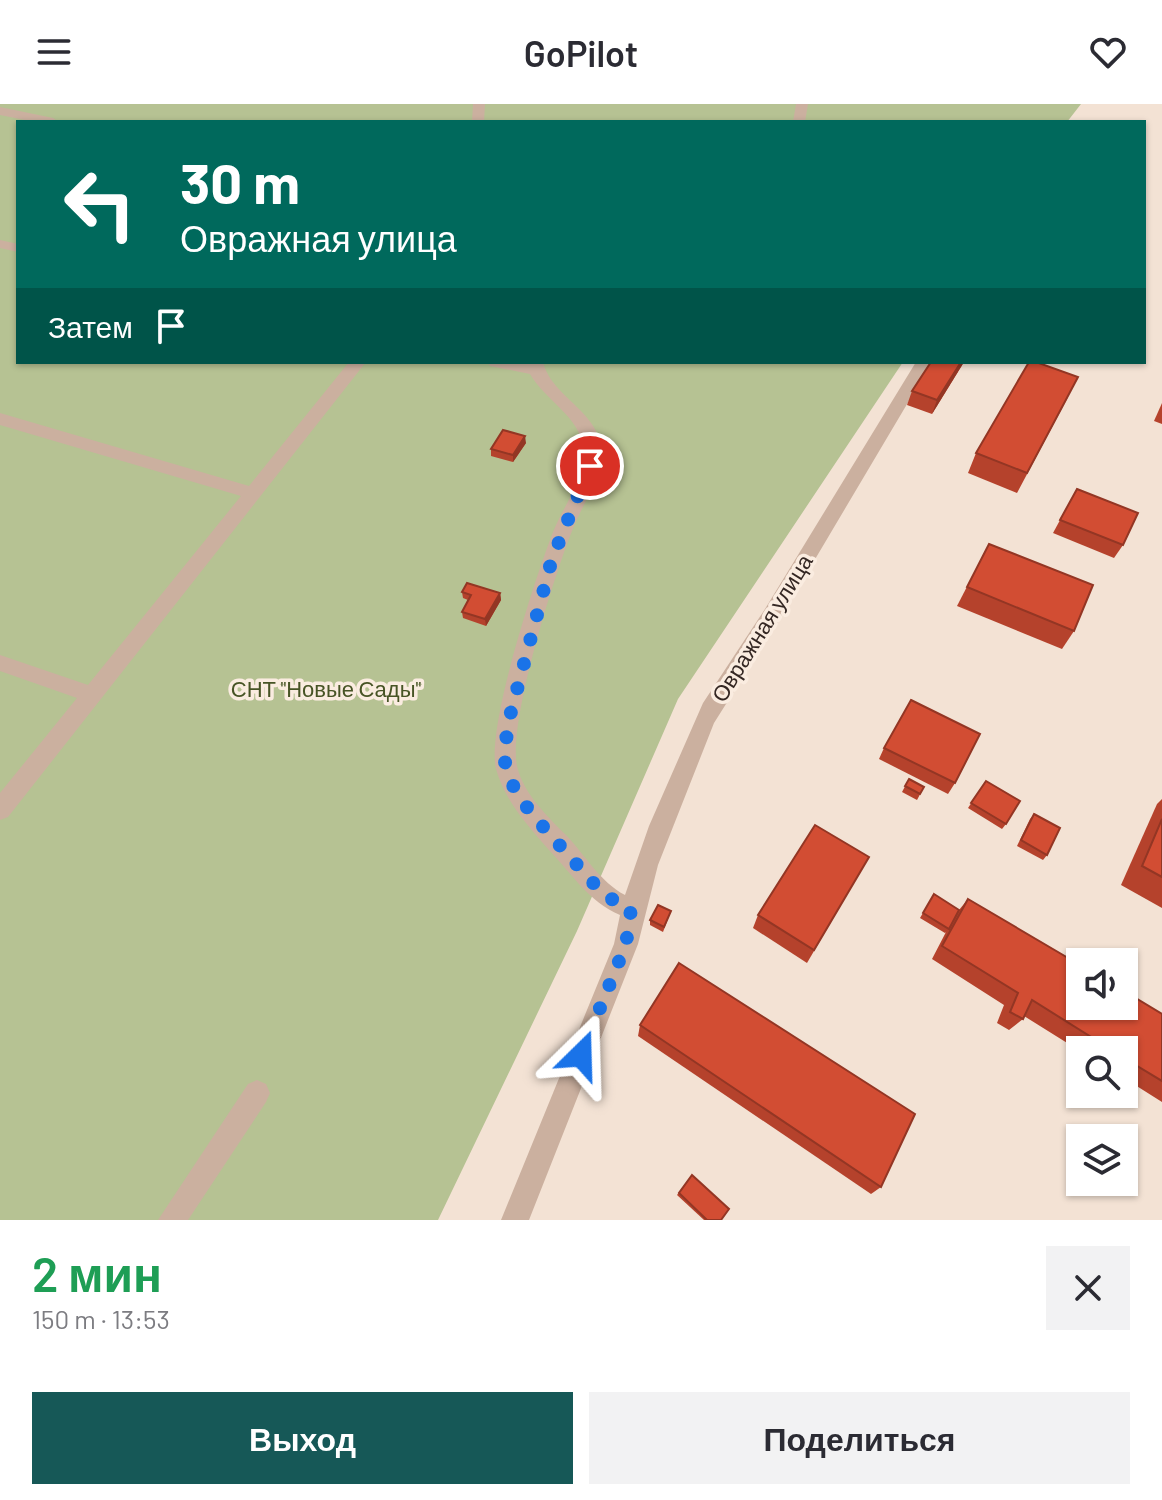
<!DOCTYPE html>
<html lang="ru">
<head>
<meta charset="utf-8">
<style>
	:root { --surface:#fff; --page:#f2f2f3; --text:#2b2b33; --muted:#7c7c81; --accent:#165857 }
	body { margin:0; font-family:Barlow,sans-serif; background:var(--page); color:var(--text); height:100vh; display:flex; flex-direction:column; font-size:30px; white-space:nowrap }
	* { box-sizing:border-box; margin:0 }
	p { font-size:26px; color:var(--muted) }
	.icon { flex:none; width:44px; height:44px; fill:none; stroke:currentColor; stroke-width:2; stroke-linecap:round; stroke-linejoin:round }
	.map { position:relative; height:1116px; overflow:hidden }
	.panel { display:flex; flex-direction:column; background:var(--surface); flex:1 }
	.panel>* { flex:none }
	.guide { position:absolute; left:16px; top:16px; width:1130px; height:244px; border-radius:0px; box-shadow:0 2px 6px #0004; background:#00695c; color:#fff; overflow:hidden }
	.buttons { position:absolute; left:1066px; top:844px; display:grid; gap:16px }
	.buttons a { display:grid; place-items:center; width:72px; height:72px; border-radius:0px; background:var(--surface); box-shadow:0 2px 6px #0004; font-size:40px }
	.pin { position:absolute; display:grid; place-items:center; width:68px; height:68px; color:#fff; margin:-34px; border:4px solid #fff; border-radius:50%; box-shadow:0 2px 8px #0007 }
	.me { position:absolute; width:88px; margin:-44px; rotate:22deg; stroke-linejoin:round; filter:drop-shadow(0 0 6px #0008) }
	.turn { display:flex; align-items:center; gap:28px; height:168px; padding:0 32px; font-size:36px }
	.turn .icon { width:104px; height:104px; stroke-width:2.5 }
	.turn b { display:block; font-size:56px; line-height:68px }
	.then { display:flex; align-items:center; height:76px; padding:0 32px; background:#0003; gap:16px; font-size:30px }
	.round { display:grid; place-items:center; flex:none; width:84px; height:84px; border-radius:0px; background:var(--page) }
	.overview { display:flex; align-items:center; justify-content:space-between; height:136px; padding:0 32px }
	h1 { font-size:48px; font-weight:600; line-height:60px; color:#1e9e55 }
	.action { display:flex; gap:16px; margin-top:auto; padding:16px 32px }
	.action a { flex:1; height:92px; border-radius:0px; background:var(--accent); color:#fff; font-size:32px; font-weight:600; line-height:92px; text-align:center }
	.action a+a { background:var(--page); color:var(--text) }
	header { display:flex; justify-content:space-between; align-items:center; height:104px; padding:0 32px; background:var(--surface); font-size:36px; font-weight:600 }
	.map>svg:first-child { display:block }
</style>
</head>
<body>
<header><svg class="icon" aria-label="menu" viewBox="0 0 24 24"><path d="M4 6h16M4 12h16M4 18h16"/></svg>GoPilot<svg class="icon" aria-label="heart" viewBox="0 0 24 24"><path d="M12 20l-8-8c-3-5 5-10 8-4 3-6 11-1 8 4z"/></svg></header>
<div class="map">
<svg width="1162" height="1116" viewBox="0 0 1162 1116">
	<rect width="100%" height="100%" fill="#f3e2d4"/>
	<polygon fill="#b6c293" points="0,0 1081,0 1067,18 18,18 18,258 903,258 678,595 577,827 438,1116 0,1116"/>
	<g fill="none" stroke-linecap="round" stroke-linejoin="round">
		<g fill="#cbb09f" fill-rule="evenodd">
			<polygon points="473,0 485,0 484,18 472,18"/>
			<polygon points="796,0 808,0 805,18 793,18"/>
			<polygon points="0,3 53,14 59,18 35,18 0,11"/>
			<polygon points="0,136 18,140 18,148 0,144"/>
			<polygon points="349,258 366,258 8,713 0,716 0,689 77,594 0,567 0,551 88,581 241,392 0,321 0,309 249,382"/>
			<path d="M488,258H543C552,294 600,307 601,347C601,375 582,401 572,427C554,472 508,619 517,662C523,689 547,712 566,731C585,751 600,778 625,791L649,722L703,599L765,505L916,258H932L779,516L714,619L658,761L638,840L529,1116H501L614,840L620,811C588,797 573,771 549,746C528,722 505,697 496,665C486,623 536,472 553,428C564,401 586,373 583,343C580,313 544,295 530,270L490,262Z"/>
			<polygon points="257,976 266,980 270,989 266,998 188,1116 158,1116 248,980"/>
		</g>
	</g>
	<g fill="#b5422c">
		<polygon points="931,258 964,258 932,310 907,301 912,287"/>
		<polygon points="1068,293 1017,389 968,369 976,349"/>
		<polygon points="1162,299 1162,320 1154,317"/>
		<polygon points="526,339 513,358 491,352 491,345"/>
		<polygon points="1077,385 1123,441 1114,454 1053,429"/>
		<polygon points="989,440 1074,527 1062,545 957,502"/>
		<polygon points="462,488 500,489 501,496 486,522 463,514 462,508 468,496 463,494"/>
		<polygon points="884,644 955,679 948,690 879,655"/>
		<polygon points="909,675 924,683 917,696 902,688"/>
		<polygon points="986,677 1006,720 1002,725 968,704"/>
		<polygon points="1162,695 1162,804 1121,781 1157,700"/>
		<polygon points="1034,710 1047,751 1043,756 1017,742 1030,715"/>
		<polygon points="869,753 807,859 753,824 758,811"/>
		<polygon points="934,790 959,806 968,795 1162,910 1162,998 1124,974 1124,946 1080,947 1024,912 1023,915 1009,926 997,919 1004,901 932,855 946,828 945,829 920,814"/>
		<polygon points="671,807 663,828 650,821 650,816"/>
		<polygon points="640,921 881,1083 871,1090 638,932"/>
		<polygon points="692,1071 721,1116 704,1116 677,1091"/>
	</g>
	<g fill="#933624">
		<polygon points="961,258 964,258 932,310 937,296"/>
		<polygon points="525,332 526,339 513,358 513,351"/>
		<polygon points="500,489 501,496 486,522 485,515"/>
	</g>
	<g fill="#d24d33" stroke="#933624" stroke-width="2">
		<polygon points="931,258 961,258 937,296 912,287"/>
		<polygon points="1029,258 1036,258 1078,273 1027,369 976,349"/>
		<polygon points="503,326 525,332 513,351 491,345"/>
		<polygon points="1077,385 1138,409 1123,441 1060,416"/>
		<polygon points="989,440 1093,481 1074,527 967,483"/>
		<polygon points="467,479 500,489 485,515 462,508 471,491 462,488"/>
		<polygon points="911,596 980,630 955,679 884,644"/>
		<polygon points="909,675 924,683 920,690 905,682"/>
		<polygon points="986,677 1020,697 1006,720 971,699"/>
		<polygon points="1034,710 1060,724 1047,751 1021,736"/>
		<polygon points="1162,715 1162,773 1142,762"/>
		<polygon points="815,721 869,753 814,846 758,811"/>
		<polygon points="934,790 959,806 949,825 923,809"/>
		<polygon points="968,795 1080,861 1080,902 1124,902 1124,887 1162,910 1162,977 1124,954 1124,946 1112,946 1032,896 1023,915 1010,908 1018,889 942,842"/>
		<polygon points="658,801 671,807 664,823 650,816"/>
		<polygon points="679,859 915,1010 881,1083 640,921"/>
		<polygon points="692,1071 729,1105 721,1116 707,1116 679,1089"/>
	</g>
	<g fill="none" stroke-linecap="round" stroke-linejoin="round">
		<polyline stroke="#1a73e8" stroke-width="14" stroke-dasharray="0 25.2" points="581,951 626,840 631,805 604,791 530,708 512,680 505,660 507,623 552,455 590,362"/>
	</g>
	<g text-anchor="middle" stroke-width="7" stroke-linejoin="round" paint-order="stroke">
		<g font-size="22" fill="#342723" stroke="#faece0">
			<text transform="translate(762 524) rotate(-58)" y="8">Овражная улица</text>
		</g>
		<g font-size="22" fill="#475425" stroke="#faece0">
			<text x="326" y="593">СНТ "Новые Сады"</text>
		</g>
	</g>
</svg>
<div class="buttons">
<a><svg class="icon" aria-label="sound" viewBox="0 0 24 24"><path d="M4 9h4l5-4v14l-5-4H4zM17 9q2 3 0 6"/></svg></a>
<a><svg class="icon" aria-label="search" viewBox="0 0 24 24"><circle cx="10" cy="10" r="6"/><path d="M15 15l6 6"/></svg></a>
<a><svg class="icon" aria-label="layers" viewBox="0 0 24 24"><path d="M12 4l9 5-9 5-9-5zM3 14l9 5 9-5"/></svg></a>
</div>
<div class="pin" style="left:590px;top:362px;background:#d93025"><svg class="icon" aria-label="arrive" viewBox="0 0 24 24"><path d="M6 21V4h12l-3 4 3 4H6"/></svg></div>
<svg class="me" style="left:581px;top:951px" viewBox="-20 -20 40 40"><path d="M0-17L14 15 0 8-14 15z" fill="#1a73e8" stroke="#fff" stroke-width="4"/></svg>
<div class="guide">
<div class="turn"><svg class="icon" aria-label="left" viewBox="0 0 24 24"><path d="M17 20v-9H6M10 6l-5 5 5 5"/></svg><div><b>30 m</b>Овражная улица</div></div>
<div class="then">Затем<svg class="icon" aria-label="arrive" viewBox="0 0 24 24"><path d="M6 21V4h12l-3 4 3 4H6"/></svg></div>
</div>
</div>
<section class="panel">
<div class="overview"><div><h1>2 мин</h1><p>150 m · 13:53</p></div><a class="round"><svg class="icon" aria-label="close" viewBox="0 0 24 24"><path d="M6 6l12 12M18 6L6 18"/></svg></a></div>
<div class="action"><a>Выход</a><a>Поделиться</a></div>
</section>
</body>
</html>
